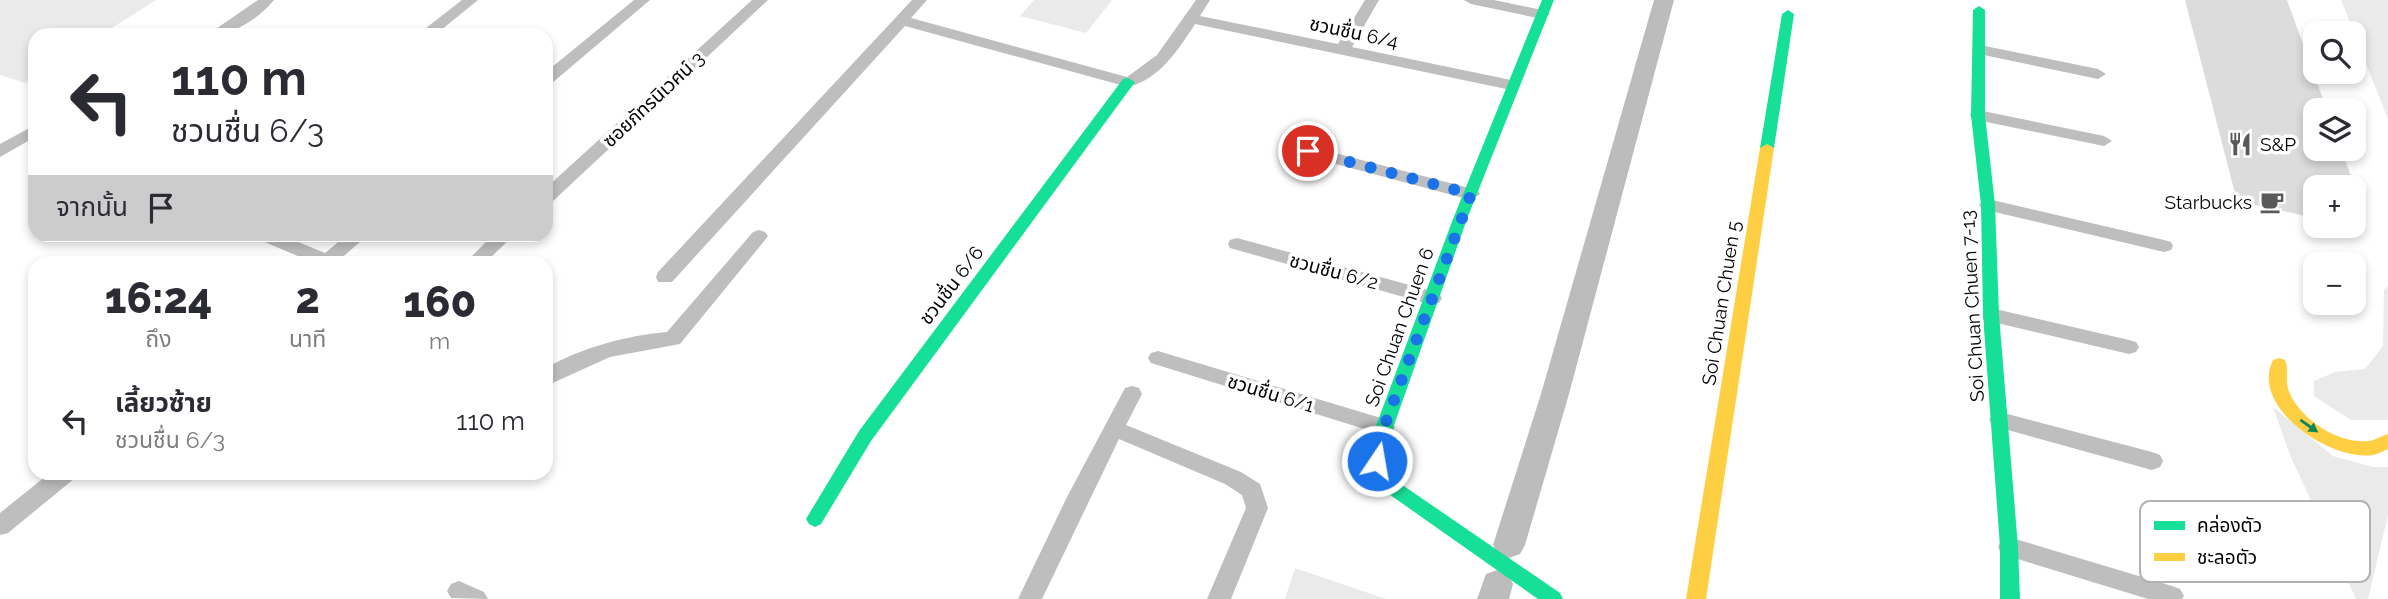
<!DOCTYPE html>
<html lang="th">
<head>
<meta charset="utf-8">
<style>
	:root { --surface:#fff; --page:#f2f2f3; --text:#2b2b33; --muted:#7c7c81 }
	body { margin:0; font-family:Raleway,"Noto Sans Thai",sans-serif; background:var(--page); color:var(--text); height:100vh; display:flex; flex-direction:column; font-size:26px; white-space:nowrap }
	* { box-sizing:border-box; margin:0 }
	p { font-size:23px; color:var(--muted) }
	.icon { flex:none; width:38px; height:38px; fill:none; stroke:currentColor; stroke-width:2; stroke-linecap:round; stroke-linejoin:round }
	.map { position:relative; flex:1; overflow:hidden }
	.panel { position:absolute; left:28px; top:256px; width:525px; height:224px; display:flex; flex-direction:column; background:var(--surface); border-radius:21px; box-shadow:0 4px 10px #0003 }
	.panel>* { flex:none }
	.hud { position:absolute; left:28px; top:28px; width:525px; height:214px; border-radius:21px; box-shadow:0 4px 10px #0003; background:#fff; color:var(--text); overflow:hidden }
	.fabs { position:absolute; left:2303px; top:21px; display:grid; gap:14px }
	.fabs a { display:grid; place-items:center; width:63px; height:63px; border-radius:14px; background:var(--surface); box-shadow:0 4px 10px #0003; font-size:35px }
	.pin { position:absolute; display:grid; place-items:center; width:60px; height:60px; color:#fff; margin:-30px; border:4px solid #fff; border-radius:50%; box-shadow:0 2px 7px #0007 }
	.me { position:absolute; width:77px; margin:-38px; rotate:12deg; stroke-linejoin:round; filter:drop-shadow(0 0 5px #0008) }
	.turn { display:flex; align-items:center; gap:24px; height:147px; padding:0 28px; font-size:32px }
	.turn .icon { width:91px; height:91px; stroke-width:2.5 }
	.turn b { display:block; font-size:49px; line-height:60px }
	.then { display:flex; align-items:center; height:66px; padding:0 28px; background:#0003; gap:14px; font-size:26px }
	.eta { display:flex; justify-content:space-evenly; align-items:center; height:119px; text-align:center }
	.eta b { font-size:42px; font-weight:800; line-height:49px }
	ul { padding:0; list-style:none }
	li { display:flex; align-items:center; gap:21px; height:91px; padding:0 28px }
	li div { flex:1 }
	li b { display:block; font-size:26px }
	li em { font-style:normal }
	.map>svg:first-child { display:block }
</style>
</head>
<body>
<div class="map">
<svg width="2388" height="599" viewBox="0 0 2388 599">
	<rect width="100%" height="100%" fill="#fff"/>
	<g fill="#eaeaea">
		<polygon points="0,0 156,0 101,35 35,35 35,78 25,83 0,75"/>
		<polygon points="1034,0 1112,0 1086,33 1020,16"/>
		<polygon points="2341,0 2388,0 2388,119"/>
		<polygon points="2388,286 2388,420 2351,420 2314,396 2314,381 2335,372 2365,369 2383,346 2384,290"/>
		<polygon points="2273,407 2333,456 2373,467 2388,467 2388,515 2368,599 2356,599 2290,455"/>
		<polygon points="1295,568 1386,599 1285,599"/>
	</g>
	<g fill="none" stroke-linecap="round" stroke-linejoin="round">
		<g fill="#bcbcbc" fill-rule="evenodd">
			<polygon points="1654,0 1674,0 1569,394 1525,545 1520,554 1509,558 1498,554 1493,545 1541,394"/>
			<polygon points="1497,570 1508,574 1513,584 1509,599 1477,599 1486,574"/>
		</g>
	</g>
	<polygon fill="#dcdcdc" points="2185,0 2287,0 2327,110 2315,110 2315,149 2341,149 2355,187 2315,187 2315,218 2237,201"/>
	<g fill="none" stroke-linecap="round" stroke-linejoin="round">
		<g fill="#bebebe" fill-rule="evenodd">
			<path d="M258,0H274C257,20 234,35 207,35Z"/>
			<polygon points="462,0 478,0 435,35 417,35"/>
			<polygon points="634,0 650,0 552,83 546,85 546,72"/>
			<polygon points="752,0 768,0 552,202 546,204 546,188"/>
			<path d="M912,0H927L911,18L1127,77L1157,55L1196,0H1210L1200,16L1338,44L1365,0H1379L1352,47L1511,80L1519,85L1511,90L1195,24C1178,50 1160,79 1128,87L905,26L672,282H658L656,277L658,272Z"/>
			<polygon points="1464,0 1494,0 1547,11 1550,14 1542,19 1471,4"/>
			<polygon points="1980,45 2098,69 2106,74 2098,79 1974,53 1972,50"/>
			<polygon points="1978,110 2104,136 2112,141 2104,146 1972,119 1970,115 1972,111"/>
			<polygon points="35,125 35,137 0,157 0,144"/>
			<polygon points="1308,146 1477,190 1480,194 1471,200 1302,155 1299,151"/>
			<polygon points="1988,199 2164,240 2171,242 2173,246 2171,250 2164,252 1982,209 1979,205 1982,201"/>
			<path d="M759,230L765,232L768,236L765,240L680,344L610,357L546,386V368C583,347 625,336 667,332L753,232Z"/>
			<polygon points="252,234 279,234 325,253 348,234 369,234 337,262 312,262 255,238"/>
			<polygon points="494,234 515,234 486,262 466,262"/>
			<polygon points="1237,238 1439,293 1442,298 1439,303 1432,305 1230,248 1228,244 1230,240"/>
			<polygon points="1991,308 2129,340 2136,342 2139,347 2136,352 2129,354 1984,320 1981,315 1984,310"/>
			<polygon points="1158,351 1391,421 1395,427 1391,433 1384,435 1151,363 1148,358 1151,353"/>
			<polygon points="1132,386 1139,388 1142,394 1126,425 1241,472 1260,484 1268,508 1231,599 1207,599 1246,508 1242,495 1225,484 1119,439 1042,599 1018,599 1067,497 1125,388"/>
			<polygon points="2000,412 2152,452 2160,455 2163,461 2160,467 2152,470 1993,426 1989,420 1993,414"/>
			<polygon points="51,472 78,472 75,478 8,533 0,535 0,513"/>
			<polygon points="2009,537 2172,586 2180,589 2184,596 2182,599 2148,599 2001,554 1998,547 2001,540"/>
			<polygon points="459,581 484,592 488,599 451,598 447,591 451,584"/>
		</g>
		<g fill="#16e098" fill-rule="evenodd">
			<polygon points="1542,0 1554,0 1467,219 1388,442 1386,461 1398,482 1560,593 1563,599 1538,599 1386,492 1368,461 1370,442 1453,219"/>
			<polygon points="1979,6 1985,10 1985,115 1995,205 1999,315 2018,547 2020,599 2000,599 2000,547 1983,315 1981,205 1971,115 1973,10"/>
			<polygon points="1788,10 1794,14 1774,148 1767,152 1760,148 1782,14"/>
			<polygon points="1128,78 1135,82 871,441 821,524 815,527 809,524 806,519 809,514 859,431 1123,79"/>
		</g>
		<g fill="#ffcf43" fill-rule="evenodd">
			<polygon points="1767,144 1774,148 1706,599 1686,599 1760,148"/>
			<path d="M2279,358L2285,360C2290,371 2283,382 2291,396C2304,421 2339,444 2368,441C2374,441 2381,436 2388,434V449C2383,451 2378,454 2373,455C2331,462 2249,407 2273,360Z"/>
		</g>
	</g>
	<defs><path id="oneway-solid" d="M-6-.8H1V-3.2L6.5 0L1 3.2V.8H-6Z" transform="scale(1.75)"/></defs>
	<use fill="#0d865b" href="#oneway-solid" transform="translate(2309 426) rotate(35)"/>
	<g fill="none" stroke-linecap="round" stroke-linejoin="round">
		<polyline stroke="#1a73e8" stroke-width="12" stroke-dasharray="0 21.6" points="1308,151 1471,194 1384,427 1377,461"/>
	</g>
	<defs>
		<g id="restaurant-bare" transform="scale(1.89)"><path d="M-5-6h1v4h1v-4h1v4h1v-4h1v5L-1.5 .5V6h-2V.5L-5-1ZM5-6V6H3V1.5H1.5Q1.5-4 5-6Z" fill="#595959" stroke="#fff" stroke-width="2.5" paint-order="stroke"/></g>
		<g id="cafe-bare" transform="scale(1.89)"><path d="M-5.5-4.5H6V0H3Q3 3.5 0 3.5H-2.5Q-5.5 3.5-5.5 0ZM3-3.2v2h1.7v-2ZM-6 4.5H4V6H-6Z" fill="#595959" stroke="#fff" stroke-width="2.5" paint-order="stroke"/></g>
	</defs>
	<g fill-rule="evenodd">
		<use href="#restaurant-bare" x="2240" y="144"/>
		<use href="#cafe-bare" x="2272" y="202"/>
	</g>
	<g text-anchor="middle" stroke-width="7" stroke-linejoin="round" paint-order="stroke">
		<g font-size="19" fill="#000" stroke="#fff">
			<text transform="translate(1354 32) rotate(12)" y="7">ชวนชื่น 6/4</text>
			<text transform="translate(653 99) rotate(-43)" y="7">ซอยภัทรนิเวศน์ 3</text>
			<text transform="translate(1334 271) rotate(15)" y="7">ชวนชื่น 6/2</text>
			<text transform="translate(951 285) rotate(-53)" y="7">ชวนชื่น 6/6</text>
			<text transform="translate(1721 303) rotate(-81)" y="7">Soi Chuan Chuen 5</text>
			<text transform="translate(1972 306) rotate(-93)" y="7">Soi Chuan Chuen 7-13</text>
			<text transform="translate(1399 327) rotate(-70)" y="7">Soi Chuan Chuen 6</text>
			<text transform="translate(1271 393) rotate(17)" y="7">ชวนชื่น 6/1</text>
		</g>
		<g font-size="19" fill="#000" stroke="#fff" text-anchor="start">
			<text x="2260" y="151">S&amp;P</text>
			<text x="2252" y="209" text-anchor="end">Starbucks</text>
		</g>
	</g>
	<rect x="2140" y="501" width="230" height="81" rx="10" fill="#fff" stroke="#b2b2b2" stroke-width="2"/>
	<rect x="2154" y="521" width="31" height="9" fill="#16e098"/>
	<rect x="2154" y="553" width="31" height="8" fill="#ffcf43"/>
	<g font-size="19" fill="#000">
		<text x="2197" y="532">คล่องตัว</text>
		<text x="2197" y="564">ชะลอตัว</text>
	</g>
</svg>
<div class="fabs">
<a><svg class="icon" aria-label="search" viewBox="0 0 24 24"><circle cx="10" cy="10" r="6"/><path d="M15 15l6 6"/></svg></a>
<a><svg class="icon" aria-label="layers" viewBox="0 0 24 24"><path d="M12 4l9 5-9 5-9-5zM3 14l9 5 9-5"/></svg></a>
<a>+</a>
<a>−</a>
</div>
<div class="pin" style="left:1308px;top:151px;background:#d93025"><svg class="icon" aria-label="arrive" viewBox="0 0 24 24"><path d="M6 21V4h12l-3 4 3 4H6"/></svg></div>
<svg class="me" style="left:1377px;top:461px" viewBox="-20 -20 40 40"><circle r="17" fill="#1a73e8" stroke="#fff" stroke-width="3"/><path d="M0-11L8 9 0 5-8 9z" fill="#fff"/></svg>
<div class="hud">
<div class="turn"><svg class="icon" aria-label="left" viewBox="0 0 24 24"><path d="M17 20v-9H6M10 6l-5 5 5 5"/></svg><div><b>110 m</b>ชวนชื่น 6/3</div></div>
<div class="then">จากนั้น<svg class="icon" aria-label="arrive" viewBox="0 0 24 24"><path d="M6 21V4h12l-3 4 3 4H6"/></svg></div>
</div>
<section class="panel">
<div class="eta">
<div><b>16:24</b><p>ถึง</p></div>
<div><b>2</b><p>นาที</p></div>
<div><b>160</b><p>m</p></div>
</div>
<ul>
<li><svg class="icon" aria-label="left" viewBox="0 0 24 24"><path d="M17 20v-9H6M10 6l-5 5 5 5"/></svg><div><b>เลี้ยวซ้าย</b><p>ชวนชื่น 6/3</p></div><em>110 m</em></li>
</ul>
</section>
</div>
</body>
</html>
